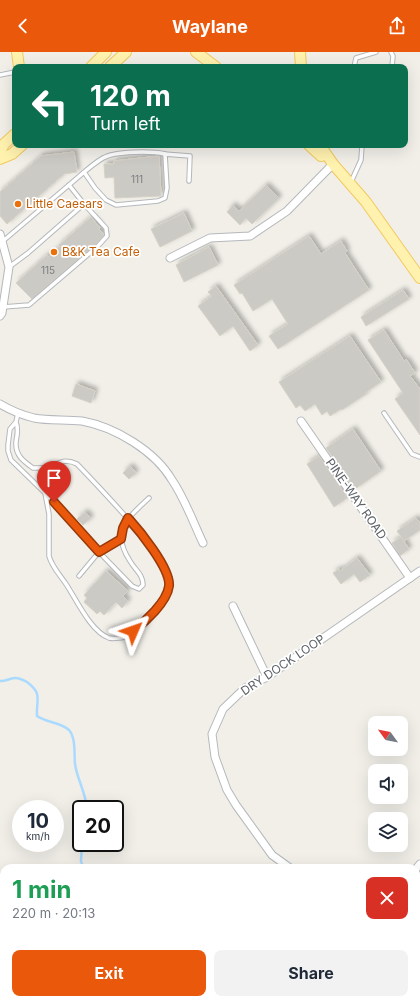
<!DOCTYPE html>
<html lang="en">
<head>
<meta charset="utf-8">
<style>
	:root { --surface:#fff; --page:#f2f2f3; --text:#1f2937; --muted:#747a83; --accent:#ea580c }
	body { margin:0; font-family:Inter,sans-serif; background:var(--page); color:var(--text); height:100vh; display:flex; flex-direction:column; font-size:15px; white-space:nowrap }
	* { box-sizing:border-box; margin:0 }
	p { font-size:13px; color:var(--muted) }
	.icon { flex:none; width:22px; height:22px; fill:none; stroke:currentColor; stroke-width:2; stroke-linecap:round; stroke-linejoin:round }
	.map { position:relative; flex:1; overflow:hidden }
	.side { position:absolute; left:0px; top:812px; width:420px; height:140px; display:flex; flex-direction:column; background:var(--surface); border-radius:12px 12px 0 0; box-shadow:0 4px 16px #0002 }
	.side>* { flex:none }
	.banner { position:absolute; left:12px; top:12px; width:396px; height:84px; border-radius:8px; box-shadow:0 4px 16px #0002; background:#0b6e4f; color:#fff; overflow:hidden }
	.needle { width:26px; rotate:303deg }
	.controls { position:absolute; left:368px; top:664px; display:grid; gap:8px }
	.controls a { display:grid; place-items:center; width:40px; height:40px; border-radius:8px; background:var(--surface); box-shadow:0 4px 16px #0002; font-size:20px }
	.speed { position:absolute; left:12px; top:748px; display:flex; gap:8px; font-size:20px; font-weight:700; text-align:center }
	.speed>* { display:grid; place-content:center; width:52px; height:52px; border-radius:50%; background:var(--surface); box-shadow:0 4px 16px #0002; line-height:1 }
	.speed small { font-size:10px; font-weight:400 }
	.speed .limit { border:2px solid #111; border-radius:6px; background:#fff; color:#111 }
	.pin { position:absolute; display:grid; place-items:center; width:34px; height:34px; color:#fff; margin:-41px -17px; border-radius:50% 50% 50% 0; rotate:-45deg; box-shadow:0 0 4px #0007 }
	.pin .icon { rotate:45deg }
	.me { position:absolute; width:44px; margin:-22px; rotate:47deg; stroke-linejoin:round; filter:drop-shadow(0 0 3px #0008) }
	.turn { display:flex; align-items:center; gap:14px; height:84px; padding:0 12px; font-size:18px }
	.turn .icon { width:52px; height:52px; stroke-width:2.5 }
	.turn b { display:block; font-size:28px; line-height:34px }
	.round { display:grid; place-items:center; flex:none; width:42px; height:42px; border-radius:8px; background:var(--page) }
	.headline { display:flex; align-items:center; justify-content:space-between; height:68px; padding:0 12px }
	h1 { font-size:24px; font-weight:700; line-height:30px; color:#1e9e55 }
	.primary-button { display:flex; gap:8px; margin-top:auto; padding:8px 12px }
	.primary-button a { flex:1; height:46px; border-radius:8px; background:var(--accent); color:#fff; font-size:16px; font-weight:700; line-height:46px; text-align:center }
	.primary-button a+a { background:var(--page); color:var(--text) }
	header { display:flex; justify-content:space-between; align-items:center; height:52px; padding:0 12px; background:var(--accent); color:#fff; font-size:18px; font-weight:700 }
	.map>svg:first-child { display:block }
</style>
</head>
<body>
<header><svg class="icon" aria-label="back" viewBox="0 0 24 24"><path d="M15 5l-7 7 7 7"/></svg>Waylane<svg class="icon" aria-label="share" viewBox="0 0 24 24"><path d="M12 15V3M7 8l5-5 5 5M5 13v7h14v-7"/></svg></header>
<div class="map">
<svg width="420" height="952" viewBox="0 0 420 952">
	<defs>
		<filter id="shadow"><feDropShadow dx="3" dy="-3" stdDeviation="2" flood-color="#0004"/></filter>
	</defs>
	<rect width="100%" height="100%" fill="#f1efe8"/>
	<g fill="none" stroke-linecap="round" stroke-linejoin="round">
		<g stroke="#aadaff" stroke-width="2.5">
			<path d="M0,629C5,630 9,626 15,626C20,626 23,628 27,630C43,642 36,647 37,664C47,671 60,670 69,678C76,686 74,702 75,712C77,727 86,741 87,757"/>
			<polyline points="82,791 81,809 83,816"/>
			<polyline points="140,948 143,952"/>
		</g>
	</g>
	<g fill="#cccac5" stroke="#d6d1c6" filter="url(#shadow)">
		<polygon points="74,100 77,120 64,122 7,172 0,164 0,140 41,104"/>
		<polygon points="159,104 161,144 115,146 114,125 105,126 104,112 114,112 114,109"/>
		<polygon points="266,133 279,146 252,172 246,166 240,173 227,160 233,153 239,159"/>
		<polygon points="184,161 192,179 160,195 151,177"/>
		<polygon points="91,165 100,176 99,177 104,183 96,192 32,247 16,231 47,203 48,205 60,194 59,193"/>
		<polygon points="309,184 321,202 341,189 347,199 345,201 369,238 278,297 269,284 288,272 272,247 253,259 242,241 240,242 234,233"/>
		<polygon points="209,195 218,213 184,230 176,213"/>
		<polygon points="216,234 258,293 250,299 233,274 220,284 198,254 212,244 208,240"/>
		<polygon points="403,238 409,247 366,274 361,265"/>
		<polygon points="384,278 404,309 406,307 415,321 410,324 420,337 420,383 395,347 403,341 368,288"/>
		<polygon points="350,284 381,330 365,341 366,342 342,358 341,357 330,364 327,359 322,363 315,352 305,359 300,353 296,356 279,330"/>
		<polygon points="76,332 95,339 91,351 72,344"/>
		<polygon points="353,377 381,419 355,437 326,396"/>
		<polygon points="319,404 346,443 345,444 347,446 334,455 307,412"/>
		<polygon points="130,414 136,421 129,427 123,421"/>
		<polygon points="85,460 91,466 83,473 77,467"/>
		<polygon points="416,466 420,471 420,478 404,489 397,479"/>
		<polygon points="401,485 409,497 400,504 392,491"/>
		<polygon points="357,506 370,523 360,530 354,522 341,532 333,521 339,517 340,519"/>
		<polygon points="106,519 128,539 123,544 128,549 122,556 116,550 104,563 100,559 97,562 84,550 87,546 84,543"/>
	</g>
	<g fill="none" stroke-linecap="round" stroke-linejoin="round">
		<g stroke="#b5b8bc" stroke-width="5.5">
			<g id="service">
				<polyline points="391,0 393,4 392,15"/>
				<polyline points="354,15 356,6 376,0"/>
				<polyline points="0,23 15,20"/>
				<polyline points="164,102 190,104 189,129"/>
				<polyline points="351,130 361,108 362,93"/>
				<path d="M69,133C80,124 91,113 103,106C115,99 152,99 165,102L167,136L165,146L158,149L116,153L106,148L95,136L84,120"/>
				<polyline points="3,189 69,133 84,152 28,201 9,215"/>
				<polyline points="3,255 29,253 98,194 107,184 106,176 84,152"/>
				<polyline points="384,361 412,402 420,405"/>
				<path d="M16,370C19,378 17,382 16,390C15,403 23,409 33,416C38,416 44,416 49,415C60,411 65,406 77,412C100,436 123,460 144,486C151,495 160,506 164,516C166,521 170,529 169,534C167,547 139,579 127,584C124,586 113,587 109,586C91,580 76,547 66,532C60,523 52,515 49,504V462L45,441L11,408L8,399V393L10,377L16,370L18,361"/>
				<polyline points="49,415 45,428 45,441 99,500 79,524"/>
				<path d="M121,487L99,500L132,534L139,537L143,533C143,522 135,518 130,509C110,479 128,466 149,446"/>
			</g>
		</g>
		<g stroke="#b5b8bc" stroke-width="9">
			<g id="minor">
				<polyline points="0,182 9,215 2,261 0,264"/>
				<polyline points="170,206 210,186 250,184 287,159 333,112"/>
				<path d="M0,352C10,358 22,363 34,366C49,369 66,367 82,369C115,375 155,399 172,428C185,447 193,470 203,491"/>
				<polyline points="301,369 410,526"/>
				<polyline points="233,554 267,625"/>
				<polyline points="290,816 272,803 236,753 227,738 215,705 212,682 223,657 245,636 267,625 420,519"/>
				<polyline points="416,817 420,812"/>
				<polyline points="0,832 4,841"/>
				<polyline points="416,903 420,901"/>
				<polyline points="0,917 4,915"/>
				<polyline points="60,948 62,952"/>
			</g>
		</g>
		<g stroke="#f2c960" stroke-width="12">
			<g id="primary">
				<polyline points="17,0 19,15"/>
				<polyline points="196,0 216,15"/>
				<polyline points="300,0 301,15"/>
				<polyline points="91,15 106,0"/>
				<polyline points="110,15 126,0"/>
				<polyline points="309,93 321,104"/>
				<polyline points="318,93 324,99 333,112 366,150 420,226"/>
				<polyline points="0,100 4,92 15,82"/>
				<polyline points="0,107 12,102 22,93"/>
			</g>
		</g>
		<use href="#service" stroke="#fff" stroke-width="3.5"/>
		<use href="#minor" stroke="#fff" stroke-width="7"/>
		<use href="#primary" stroke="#fff2af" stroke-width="10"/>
	</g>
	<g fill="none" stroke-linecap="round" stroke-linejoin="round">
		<g stroke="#983908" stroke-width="10">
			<path id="route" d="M54,450L99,500L121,487L123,476L128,466C139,478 171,517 169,534C167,550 145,570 133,579"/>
		</g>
		<use href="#route" stroke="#ea580c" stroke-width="7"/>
	</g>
	<g fill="#e8710a" stroke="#fff" stroke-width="1.5">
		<circle cx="18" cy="152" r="4"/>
		<circle cx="54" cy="200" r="4"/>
	</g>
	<g text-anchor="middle" stroke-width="3.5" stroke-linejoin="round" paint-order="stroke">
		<g font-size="10" fill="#7a7d7f">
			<text x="137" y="131">111</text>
			<text x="48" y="222">115</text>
		</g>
		<g font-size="12" fill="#c56008" stroke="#fff" text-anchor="start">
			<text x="26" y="156">Little Caesars</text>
			<text x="62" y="204">B&amp;K Tea Cafe</text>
		</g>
		<g font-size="12" fill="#5f6368" stroke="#fff">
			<text transform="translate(356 447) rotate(55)" y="4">PINE-WAY ROAD</text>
			<text transform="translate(283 613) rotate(-34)" y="4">DRY DOCK LOOP</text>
		</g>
	</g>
</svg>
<div class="controls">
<a><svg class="needle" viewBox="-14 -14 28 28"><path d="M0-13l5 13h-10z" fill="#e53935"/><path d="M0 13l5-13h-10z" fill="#747a83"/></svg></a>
<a><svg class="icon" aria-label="sound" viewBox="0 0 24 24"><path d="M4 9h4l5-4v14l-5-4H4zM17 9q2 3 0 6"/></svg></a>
<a><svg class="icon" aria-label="layers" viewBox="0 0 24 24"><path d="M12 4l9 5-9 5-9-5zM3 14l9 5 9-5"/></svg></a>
</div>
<div class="speed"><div>10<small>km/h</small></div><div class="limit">20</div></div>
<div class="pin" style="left:54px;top:450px;background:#d93025"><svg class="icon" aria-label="arrive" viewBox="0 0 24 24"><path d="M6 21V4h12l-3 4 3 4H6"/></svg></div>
<svg class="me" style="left:133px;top:579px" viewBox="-20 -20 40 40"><path d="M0-17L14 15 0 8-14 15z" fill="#ea580c" stroke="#fff" stroke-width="4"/></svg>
<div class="banner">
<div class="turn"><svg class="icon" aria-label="left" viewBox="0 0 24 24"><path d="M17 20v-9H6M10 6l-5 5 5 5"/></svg><div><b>120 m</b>Turn left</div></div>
</div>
<section class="side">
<div class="headline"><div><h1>1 min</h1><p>220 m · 20:13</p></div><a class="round" style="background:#d93025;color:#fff"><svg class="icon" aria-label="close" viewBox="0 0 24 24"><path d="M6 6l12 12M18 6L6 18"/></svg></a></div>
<div class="primary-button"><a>Exit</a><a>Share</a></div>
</section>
</div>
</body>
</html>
